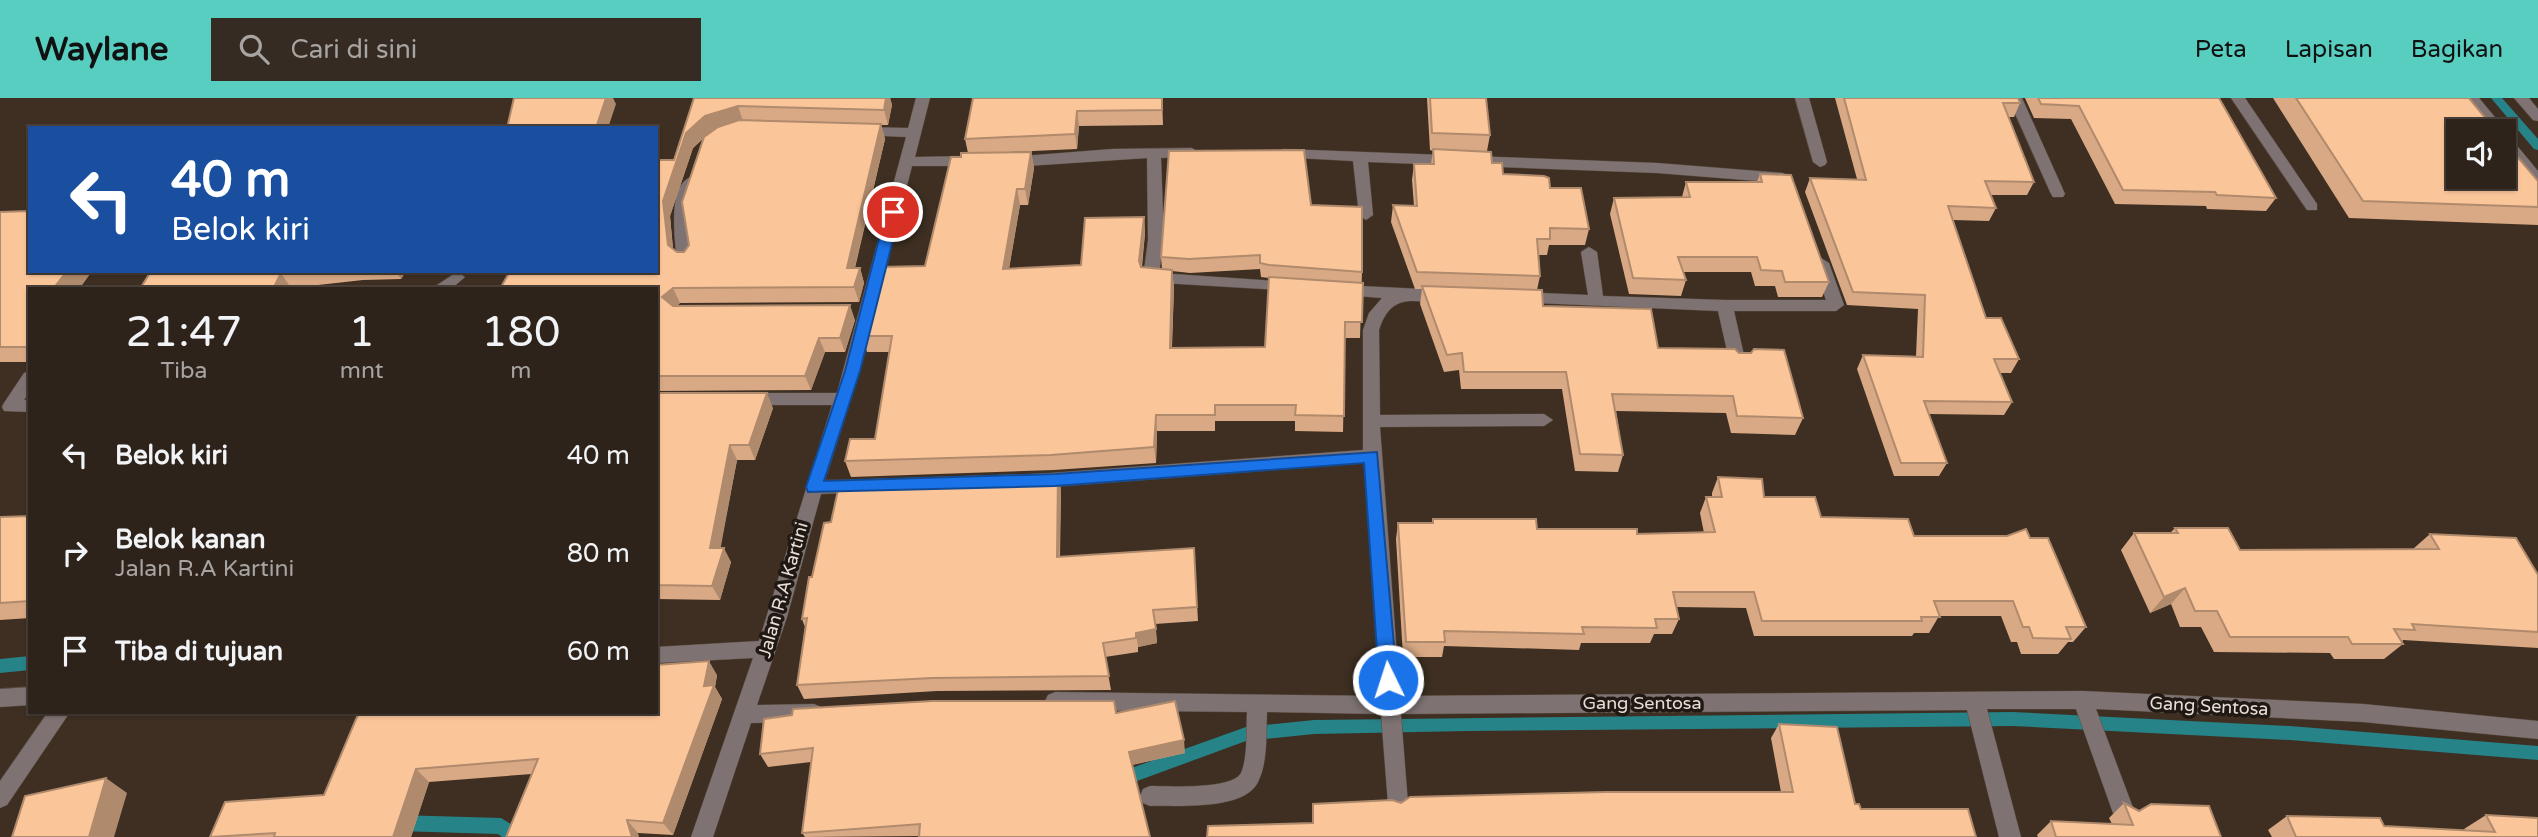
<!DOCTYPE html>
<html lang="id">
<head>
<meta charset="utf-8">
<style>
	:root { --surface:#2e231a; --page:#362b23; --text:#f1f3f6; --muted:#a7a4a2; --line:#494039; --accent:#58cec0 }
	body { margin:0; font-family:"Varela Round",sans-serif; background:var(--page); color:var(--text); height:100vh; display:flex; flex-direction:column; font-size:26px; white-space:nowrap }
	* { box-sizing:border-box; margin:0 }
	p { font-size:23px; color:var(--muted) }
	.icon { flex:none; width:38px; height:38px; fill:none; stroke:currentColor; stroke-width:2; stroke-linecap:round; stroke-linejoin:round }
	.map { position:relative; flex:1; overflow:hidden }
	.side { position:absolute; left:28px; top:189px; width:630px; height:427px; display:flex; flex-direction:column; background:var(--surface); border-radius:0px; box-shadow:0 2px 5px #0004,0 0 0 2px var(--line) }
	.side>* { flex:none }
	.guide { position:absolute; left:28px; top:28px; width:630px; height:147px; border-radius:0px; box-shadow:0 2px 5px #0004,0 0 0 2px var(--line); background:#1a4fa0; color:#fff; overflow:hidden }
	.tools { position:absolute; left:2446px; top:21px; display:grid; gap:14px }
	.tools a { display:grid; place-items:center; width:70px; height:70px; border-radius:0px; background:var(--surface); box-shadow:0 2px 5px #0004,0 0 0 2px var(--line); font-size:35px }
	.pin { position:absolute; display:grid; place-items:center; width:60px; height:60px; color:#fff; margin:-30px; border:4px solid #fff; border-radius:50%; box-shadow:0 2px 7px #0007 }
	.me { position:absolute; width:77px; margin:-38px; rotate:356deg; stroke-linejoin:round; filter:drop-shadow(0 0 5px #0008) }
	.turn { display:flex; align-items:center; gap:24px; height:147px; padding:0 28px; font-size:32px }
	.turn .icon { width:91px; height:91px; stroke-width:2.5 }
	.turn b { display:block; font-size:49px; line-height:60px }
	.eta { display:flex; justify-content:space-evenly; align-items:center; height:119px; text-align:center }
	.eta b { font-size:42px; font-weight:600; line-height:49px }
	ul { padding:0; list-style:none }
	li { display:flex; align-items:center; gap:21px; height:98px; padding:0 28px }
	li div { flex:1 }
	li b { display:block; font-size:26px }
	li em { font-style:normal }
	header { display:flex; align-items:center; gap:42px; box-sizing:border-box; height:98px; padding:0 35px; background:var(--accent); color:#111 }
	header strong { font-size:33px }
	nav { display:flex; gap:38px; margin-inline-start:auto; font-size:24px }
	.search { width:490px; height:63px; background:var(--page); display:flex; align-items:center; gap:18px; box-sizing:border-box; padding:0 24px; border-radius:0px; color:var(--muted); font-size:26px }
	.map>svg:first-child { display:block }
</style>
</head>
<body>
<header>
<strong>Waylane</strong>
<div class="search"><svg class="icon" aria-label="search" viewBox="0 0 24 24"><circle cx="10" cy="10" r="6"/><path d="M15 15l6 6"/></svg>Cari di sini</div>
<nav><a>Peta</a><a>Lapisan</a><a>Bagikan</a></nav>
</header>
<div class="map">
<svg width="2538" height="739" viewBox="0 0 2538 739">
	<rect width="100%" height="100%" fill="#3e2f22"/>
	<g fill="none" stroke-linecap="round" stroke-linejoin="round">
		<g fill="#268388" fill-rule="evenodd">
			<polygon points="2491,0 2502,0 2538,41 2538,52 2534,51"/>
			<polygon points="30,558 30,572 0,575 0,561"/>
			<polygon points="2012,614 2290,628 2538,648 2538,662 2290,642 2012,628 1468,633 1314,636 1246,643 1118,690 1112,687 1110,682 1112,677 1246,629 1314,622"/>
			<polygon points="398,717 501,720 522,733 525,739 502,739 498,736 398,733 392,731 390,725 392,719"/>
		</g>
		<g stroke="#594b3f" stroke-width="1">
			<g id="minor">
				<polygon points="916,0 930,0 915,59 972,58 979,63 972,68 912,68 860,273 825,382 868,382 871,387 868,392 862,394 821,396 787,519 757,607 814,606 821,609 824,615 821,621 814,624 751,625 713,739 691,739 753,560 656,565 656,549 759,543 832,307 747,307 739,301 747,295 837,295 906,39 861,37 854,33 861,29 908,30"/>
				<polygon points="1795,0 1809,0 1827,64 1825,67 1820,69 1813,64"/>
				<polygon points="2008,0 2022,0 2065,96 2063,99 2053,99 2051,96"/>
				<polygon points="2231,0 2245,0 2317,106 2317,112 2307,112"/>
				<polygon points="2465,0 2479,0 2504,30 2506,33 2504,36 2504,33 2492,33"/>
				<polygon points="2514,0 2529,0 2538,11 2538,23 2533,22"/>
				<polygon points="2504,37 2509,38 2538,73 2538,87 2533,85 2504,51"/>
				<polygon points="1192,50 1199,55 1197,58 1161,60 1164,142 1159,175 1290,184 1298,189 1296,193 1145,184 1143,180 1148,142 1147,60 1011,69 1004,64 1011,59 1112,51"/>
				<polygon points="1283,51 1657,65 1783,75 1790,80 1783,85 1657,75 1368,64 1373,117 1366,122 1359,117 1353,63 1278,59 1276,56"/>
				<path d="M691,79L698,84L686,119L693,162L685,167L677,162C675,143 667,87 691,79Z"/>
				<polygon points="1589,149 1597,154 1603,198 1725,202 1826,202 1813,165 1821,160 1829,165 1844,207 1836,213 1734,213 1746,266 1738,272 1730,266 1718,213 1514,204 1512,200 1520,194 1588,197 1581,154"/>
				<polygon points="457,174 465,179 451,191 431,191"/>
				<path d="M1339,187L1443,192L1451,198C1435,218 1395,180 1379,232L1380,317L1544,316L1553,322L1544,328L1380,329L1400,598L2083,593L2363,606L2538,623V641L2363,624L2096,611L2135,715L2131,722L2124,725L2117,722L2113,715L2076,611H1987L2021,739H1999L1967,612L1401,616L1408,706L1405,713L1398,716L1391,713L1388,706L1381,616L1267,614C1266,636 1268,664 1258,684C1244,713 1177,707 1150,708L1143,705L1140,698L1143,691L1150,688C1168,688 1232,692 1241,675C1248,659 1246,632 1247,614L1055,612L1048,609L1045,603L1048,597L1055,594L1380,598L1364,365L1037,390L1031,388L1028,383L1031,378L1037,376L1363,352V232L1369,215L1382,200L1333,196L1331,192Z"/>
				<polygon points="30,273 30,293 24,302 30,302 30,314 4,313 2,309 4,305 24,275"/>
				<polygon points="30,589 30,607 0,609 0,591"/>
				<polygon points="48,614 70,614 7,707 0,710 0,683"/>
			</g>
		</g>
		<use href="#minor" fill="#7e7372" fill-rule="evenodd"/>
	</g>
	<g fill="#d8a984" fill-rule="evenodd">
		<path d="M694,0H890L892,7L888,27H881L885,41L855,170H860L864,185L859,204L680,205L677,208L855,222L845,254H825L811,292L656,293V191L674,62ZM704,40L689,147L684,154H677L673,151L670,118L693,50Z"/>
		<path d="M973,0H1162L1163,27L1079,28L1077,51L1009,54H1031L1034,70L1028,107H1020L1009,171L1081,167L1144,119L1145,135L1142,169L1162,171L1161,159L1311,107L1362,174L1360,240H1345L1343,334L1295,333V323H1215V333H1157L1156,365L1054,372L851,379L845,363L875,341L889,254H867L862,238L925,168L961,59L968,55L965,41ZM1260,171L1261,179L1269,180L1265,249L1172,250L1174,189L1172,173L1190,175Z"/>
		<polygon points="1427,0 1486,0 1490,37 1487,53 1492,65 1503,76 1550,90 1589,131 1585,147 1549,147 1547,157 1539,157 1540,178 1537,192 1543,208 1658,250 1803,320 1795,337 1731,335 1726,315 1616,313 1623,357 1618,374 1575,373 1562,291 1461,291 1459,272 1444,274 1420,206 1422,191 1415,191 1391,124 1393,107 1414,108 1412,82 1414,66 1431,66 1433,53 1430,52"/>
		<polygon points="1835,0 2018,0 2020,5 2014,19 2009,19 2034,84 2027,97 1990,97 1996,110 1989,123 1953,122 1986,220 2019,261 2011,275 2000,275 2012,304 2004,317 1929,316 1947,365 1939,378 1894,378 1857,271 1863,257 1916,258 1918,211 1847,207 1805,94 1810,80 1857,81"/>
		<polygon points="2025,0 2219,0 2276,100 2266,113 2207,111 2206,108 2115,106 2071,21 2034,20"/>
		<polygon points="2273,0 2469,0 2538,83 2538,127 2349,120"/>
		<polygon points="1760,76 1829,184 1822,199 1778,199 1775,188 1755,188 1751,174 1683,174 1686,182 1681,198 1629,196 1610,116 1614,100 1682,99 1686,84 1757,84"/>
		<polygon points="0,114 30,173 92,173 79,191 30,191 30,264 0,264"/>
		<polygon points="151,173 406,173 401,181 363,182 291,190 291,191 140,191"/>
		<polygon points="656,295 773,310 755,362 737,362 720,450 731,464 720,502 656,501"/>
		<polygon points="1718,379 1764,399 1821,419 1914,438 2030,440 2086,529 2073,544 2068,544 2058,556 2021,556 2017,544 2011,544 2001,518 1939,518 1929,535 1914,535 1912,538 1754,538 1746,510 1676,509 1679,521 1672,536 1654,536 1650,545 1581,545 1579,552 1444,548 1442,559 1403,559 1396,441 1398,425 1432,425 1433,421 1537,431 1637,436 1704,435 1700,415 1706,399 1712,399 1712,395"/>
		<polygon points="1061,391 1060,459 1194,450 1198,523 1155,526 1157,545 1138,549 1138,554 1105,559 1111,592 937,593 804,601 797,587 805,529 802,521 812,479 831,424"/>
		<polygon points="30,418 30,520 0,522 0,419"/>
		<polygon points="2175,430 2240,452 2413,451 2430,436 2538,477 2538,550 2403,542 2402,544 2403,546 2384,561 2334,561 2330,555 2214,554 2201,529 2180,529 2171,506 2150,515 2121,452 2134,435 2170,435"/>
		<polygon points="717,577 715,589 722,601 673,737 638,735 532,676 429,684 411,739 210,739 324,697"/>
		<polygon points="1116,615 1185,655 1132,667 920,738 805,739 802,735 811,664 768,669 760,656"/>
		<polygon points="1779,626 1855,706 1312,725 1313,706 1781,694 1771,640"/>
		<polygon points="2124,705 2139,713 2221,739 2038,739 2037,737 2051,723 2112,726 2109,720"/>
		<polygon points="2486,717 2538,739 2272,739 2268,732 2287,718 2384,728 2465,732 2464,731"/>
	</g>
	<g fill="#b08a6c">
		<polygon points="606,0 613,0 616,6 608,30 596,30"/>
		<polygon points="886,0 890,0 892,7 888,27 884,12"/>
		<polygon points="738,8 743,23 711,33 693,50 670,118 674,162 668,147 663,103 686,35 705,18"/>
		<polygon points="1077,13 1079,28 1077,51 1075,36"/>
		<polygon points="881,26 885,41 851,185 847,170"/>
		<polygon points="1031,54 1034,70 1028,107 1025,91"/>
		<polygon points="1017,91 1020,107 1006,187 1003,171"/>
		<polygon points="1144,119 1145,135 1140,180 1139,163"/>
		<polygon points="860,170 864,185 859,204 854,189"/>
		<polygon points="1172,172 1174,189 1171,266 1170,250"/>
		<polygon points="67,173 92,173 79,191 53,191"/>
		<polygon points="395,173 406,173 401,181"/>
		<polygon points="281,175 291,190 291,191 273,191"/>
		<polygon points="673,190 680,205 669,214 662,199"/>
		<polygon points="850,207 855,222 845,254 840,240"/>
		<polygon points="819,240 825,254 811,292 805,278"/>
		<polygon points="767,295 773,310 755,362 749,347"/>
		<polygon points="1156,317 1157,333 1156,365 1154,349"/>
		<polygon points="730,347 737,362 718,464 710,450"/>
		<polygon points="1058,376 1061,391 1059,474 1057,459"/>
		<polygon points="724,450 731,464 720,502 712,488"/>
		<polygon points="2185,490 2171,506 2150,515 2164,499"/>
		<polygon points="1156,531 1157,545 1138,549 1136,535"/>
		<polygon points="709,563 717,577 715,589 722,601 673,737 663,725 704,588"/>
		<polygon points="1184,642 1185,655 1131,667 1129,654"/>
		<polygon points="416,671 429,684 411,739 393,739"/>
		<polygon points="106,680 127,695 114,739 89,739"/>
		<polygon points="627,722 638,735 639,739 632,739"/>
	</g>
	<g fill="#fbc59a" stroke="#b08a6c" stroke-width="2">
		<polygon points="514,0 606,0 596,30 507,30"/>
		<polygon points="694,0 886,0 884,12 738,8 705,18 686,35 663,103 668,147 677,154 684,154 689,147 682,104 704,39 718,29 739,22 881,26 847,170 860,170 854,189 673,190 662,199 673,208 850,207 840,240 819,240 805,278 656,278 656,191 500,191 510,173 656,173 656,62 674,62"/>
		<polygon points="973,0 1162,0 1162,12 1077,13 1075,36 965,41"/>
		<polygon points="1430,0 1486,0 1490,37 1432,35"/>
		<polygon points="1844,0 2018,0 2020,5 2003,5 2034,84 1985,83 1996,110 1948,108 1986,220 2001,220 2019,261 1994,261 2012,304 1924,303 1947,365 1901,365 1863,257 1923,259 1925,197 1853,194 1810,80 1866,82"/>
		<polygon points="2038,0 2219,0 2276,100 2217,97 2215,94 2123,92 2079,8 2041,6"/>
		<polygon points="2296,0 2469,0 2496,33 2459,33 2459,79 2504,79 2504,43 2538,83 2538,109 2363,103"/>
		<polygon points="1433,51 1491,54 1492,65 1502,65 1503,76 1544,78 1549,80 1550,90 1581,90 1589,131 1550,130 1550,141 1537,141 1540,178 1417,174 1393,107 1417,108 1414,66 1434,66"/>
		<polygon points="1304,52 1311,107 1362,109 1362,174 1269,167 1260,165 1260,157 1189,161 1161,159 1169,53"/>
		<polygon points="1031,54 1025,91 1017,91 1003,171 1081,167 1085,120 1144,119 1139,163 1141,169 1172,172 1170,250 1265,249 1269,179 1363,185 1362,224 1345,224 1344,318 1295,317 1296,307 1215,307 1215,317 1156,317 1154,349 1051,357 845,363 850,341 875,341 892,238 862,238 880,169 925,168 951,59 961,59 961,55"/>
		<polygon points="1760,76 1791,77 1829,184 1785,184 1782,173 1761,172 1757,159 1678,159 1686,182 1633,180 1614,100 1690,99 1686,84 1762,84"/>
		<polygon points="30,113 30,173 67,173 53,191 30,191 30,249 0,249 0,114"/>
		<polygon points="151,173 301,173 281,175 273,191 140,191"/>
		<polygon points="1422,188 1542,192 1543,208 1651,211 1658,250 1735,251 1739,255 1751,255 1754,251 1784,252 1803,320 1737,318 1733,298 1612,296 1623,357 1580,356 1566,274 1464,274 1462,255 1447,257"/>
		<polygon points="656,295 767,295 749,347 730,347 710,450 724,450 712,488 656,487"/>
		<polygon points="1058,376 1057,459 1194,450 1197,509 1153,512 1156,531 1136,535 1136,540 1103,545 1109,578 932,580 797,587 807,520 802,521 809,479 812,479 824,425 831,424 840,383"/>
		<polygon points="1718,379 1762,381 1764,399 1815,399 1821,419 1908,421 1914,438 2007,438 2026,431 2030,440 2048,440 2086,529 2066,529 2071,541 2033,540 2029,529 2023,529 2013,503 1934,503 1940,519 1921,519 1922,523 1762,523 1754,494 1673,494 1679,521 1655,521 1657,530 1582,529 1584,536 1444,533 1445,544 1406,544 1398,425 1433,425 1433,421 1536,421 1537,431 1637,431 1637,436 1715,434 1706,399 1722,399"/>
		<polygon points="30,418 30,503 0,505 0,419"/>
		<polygon points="2175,430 2228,430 2240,452 2439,451 2430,436 2516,440 2538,477 2538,534 2412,526 2415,532 2394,531 2403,546 2352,546 2348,539 2230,539 2217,513 2195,513 2185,490 2164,499 2134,435 2178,435"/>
		<polygon points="709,563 704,588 714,587 663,725 627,722 632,739 506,739 538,661 416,671 393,739 274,739 275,735 210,739 225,704 324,697 359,614 656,614 656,567"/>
		<polygon points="932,603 1114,603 1116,615 1175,603 1184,642 1129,654 1150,739 919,739 920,726 802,735 813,650 760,656 764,621 792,617 793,611"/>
		<polygon points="1779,626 1837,629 1855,706 1859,706 1861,711 1968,711 1976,739 1207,739 1208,728 1313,725 1313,706 1392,702 1401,705 1410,699 1606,694 1793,694"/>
		<polygon points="106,680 89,739 12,739 25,698"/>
		<polygon points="2124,705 2139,713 2151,706 2209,708 2221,739 2056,739 2051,723 2133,727"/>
		<polygon points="2486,717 2538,720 2538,739 2296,739 2287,718 2380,720 2384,728 2495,734"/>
	</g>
	<polygon fill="#1a73e8" stroke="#114b97" stroke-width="2" points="893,109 900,114 860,273 824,383 1055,376 1377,354 1397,582 1394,588 1381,588 1379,582 1364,365 1055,388 808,394 806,389 845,273 886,114"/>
	<g text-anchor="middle" stroke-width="7" stroke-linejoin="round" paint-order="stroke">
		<g font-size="18" fill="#e8ded6" stroke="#1f1813">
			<text transform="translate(783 492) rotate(-74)" y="6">Jalan R.A Kartini</text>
			<text x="1642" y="611">Gang Sentosa</text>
			<text transform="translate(2209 608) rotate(3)" y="6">Gang Sentosa</text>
		</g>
	</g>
</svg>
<div class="tools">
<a><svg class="icon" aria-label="sound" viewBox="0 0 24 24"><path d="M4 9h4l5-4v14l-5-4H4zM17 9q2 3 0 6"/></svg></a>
</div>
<div class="pin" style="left:893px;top:114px;background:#d93025"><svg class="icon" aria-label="arrive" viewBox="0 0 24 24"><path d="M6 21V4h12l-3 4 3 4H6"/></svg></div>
<svg class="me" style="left:1388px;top:582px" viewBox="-20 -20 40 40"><circle r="17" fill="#1a73e8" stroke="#fff" stroke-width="3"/><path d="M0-11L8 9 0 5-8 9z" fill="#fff"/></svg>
<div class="guide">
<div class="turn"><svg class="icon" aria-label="left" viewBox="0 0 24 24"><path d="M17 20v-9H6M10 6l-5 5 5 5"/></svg><div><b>40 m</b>Belok kiri</div></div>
</div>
<section class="side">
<div class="eta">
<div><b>21:47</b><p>Tiba</p></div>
<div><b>1</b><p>mnt</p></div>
<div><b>180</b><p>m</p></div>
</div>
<ul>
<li><svg class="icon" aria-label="left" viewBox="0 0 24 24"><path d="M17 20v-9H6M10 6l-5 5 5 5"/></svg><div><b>Belok kiri</b></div><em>40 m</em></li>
<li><svg class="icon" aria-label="right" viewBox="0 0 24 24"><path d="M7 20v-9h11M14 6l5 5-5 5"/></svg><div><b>Belok kanan</b><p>Jalan R.A Kartini</p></div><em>80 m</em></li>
<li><svg class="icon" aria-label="arrive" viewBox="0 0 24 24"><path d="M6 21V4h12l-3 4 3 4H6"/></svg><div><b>Tiba di tujuan</b></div><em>60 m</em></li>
</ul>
</section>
</div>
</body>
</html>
